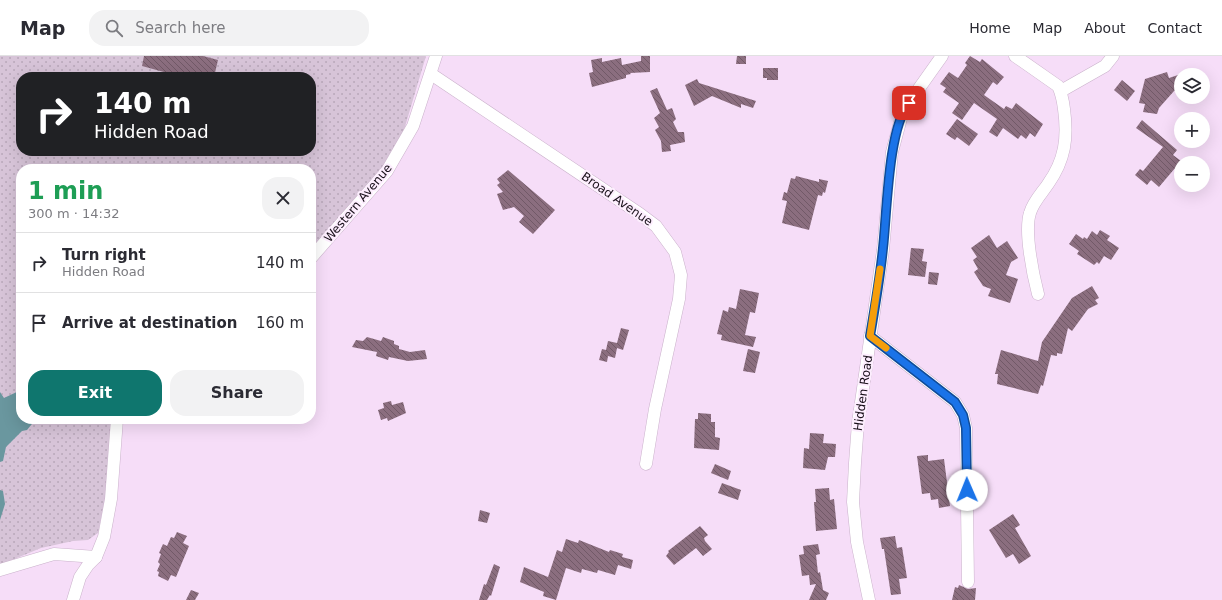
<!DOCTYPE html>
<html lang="en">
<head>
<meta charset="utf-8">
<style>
	:root { --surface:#fff; --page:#f2f2f3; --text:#2b2b33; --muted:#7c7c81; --line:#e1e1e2; --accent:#0f766e }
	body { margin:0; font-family:"DejaVu Sans",sans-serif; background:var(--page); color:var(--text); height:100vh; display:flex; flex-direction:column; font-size:15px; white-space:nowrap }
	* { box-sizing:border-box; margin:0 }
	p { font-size:13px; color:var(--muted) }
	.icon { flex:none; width:22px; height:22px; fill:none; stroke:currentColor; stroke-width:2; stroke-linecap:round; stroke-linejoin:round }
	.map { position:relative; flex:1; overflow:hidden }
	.drawer { position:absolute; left:16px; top:108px; width:300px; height:260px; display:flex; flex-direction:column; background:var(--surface); border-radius:16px; box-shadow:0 4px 16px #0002 }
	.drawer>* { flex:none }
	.top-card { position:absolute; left:16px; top:16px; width:300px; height:84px; border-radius:16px; box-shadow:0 4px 16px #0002; background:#202124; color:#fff; overflow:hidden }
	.tools { position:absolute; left:1174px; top:12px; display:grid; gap:8px }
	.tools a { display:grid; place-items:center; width:36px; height:36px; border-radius:50%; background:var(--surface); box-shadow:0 4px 16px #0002; font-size:20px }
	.pin { position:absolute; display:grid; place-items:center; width:34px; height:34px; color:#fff; margin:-17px; border-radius:8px; box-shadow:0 2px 6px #0006 }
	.me { position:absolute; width:44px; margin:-22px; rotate:359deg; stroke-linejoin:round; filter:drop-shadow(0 0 3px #0008) }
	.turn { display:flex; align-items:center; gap:14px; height:84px; padding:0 12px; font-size:18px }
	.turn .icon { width:52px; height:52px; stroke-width:2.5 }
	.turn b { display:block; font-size:28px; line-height:34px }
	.round { display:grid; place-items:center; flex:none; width:42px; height:42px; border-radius:16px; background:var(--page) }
	.head { display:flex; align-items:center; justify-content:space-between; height:68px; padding:0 12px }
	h1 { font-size:24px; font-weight:800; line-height:30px; color:#1e9e55 }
	.cta { display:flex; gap:8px; margin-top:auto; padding:8px 12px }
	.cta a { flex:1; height:46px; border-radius:16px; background:var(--accent); color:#fff; font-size:16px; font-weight:800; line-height:46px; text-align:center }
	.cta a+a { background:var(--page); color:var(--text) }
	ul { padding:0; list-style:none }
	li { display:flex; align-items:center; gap:12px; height:60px; padding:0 12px; border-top:1px solid var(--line) }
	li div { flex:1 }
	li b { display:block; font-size:15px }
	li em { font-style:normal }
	header { display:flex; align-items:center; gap:24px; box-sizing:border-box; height:56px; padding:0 20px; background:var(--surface); border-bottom:1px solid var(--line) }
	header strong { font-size:19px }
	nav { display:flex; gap:22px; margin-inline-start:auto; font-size:14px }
	.search { width:280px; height:36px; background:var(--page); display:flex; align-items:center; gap:10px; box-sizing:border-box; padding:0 14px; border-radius:16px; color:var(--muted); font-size:15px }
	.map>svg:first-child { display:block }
</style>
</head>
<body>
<header>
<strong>Map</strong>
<div class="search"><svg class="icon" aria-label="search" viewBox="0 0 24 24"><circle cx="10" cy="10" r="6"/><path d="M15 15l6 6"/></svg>Search here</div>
<nav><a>Home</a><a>Map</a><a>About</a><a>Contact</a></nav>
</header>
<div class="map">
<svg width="1222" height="544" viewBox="0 0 1222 544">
	<defs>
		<pattern id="grass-dots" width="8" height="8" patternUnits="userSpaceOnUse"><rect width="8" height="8" fill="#d7c4d8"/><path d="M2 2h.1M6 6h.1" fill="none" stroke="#b8a7b9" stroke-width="1.8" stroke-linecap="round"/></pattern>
		<pattern id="building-back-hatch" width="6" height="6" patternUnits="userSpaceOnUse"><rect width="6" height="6" fill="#8b6e7f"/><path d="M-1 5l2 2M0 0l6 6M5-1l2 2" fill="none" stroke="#715967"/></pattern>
	</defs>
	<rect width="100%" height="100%" fill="#f6ddf8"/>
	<path fill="url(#grass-dots)" fill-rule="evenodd" d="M0,0H426L404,74L382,111L311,194V113H21V363H112L106,438L98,477L88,484L73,485L41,492L0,509ZM21,21H311V95H21Z"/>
	<g fill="#6a979f">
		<polygon points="21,334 21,363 36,363 27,374 22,375 6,391 3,405 0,406 0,336 4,342"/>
		<polygon points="0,434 3,435 5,448 0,464"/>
	</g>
	<g fill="url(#building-back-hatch)">
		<polygon points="144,0 203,0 218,4 214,21 204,19 204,21 182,21 142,10"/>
		<polygon points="641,0 650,0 650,16 630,17 631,18 626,19 626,22 592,31 589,17 593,16 591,4 602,2 602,6 621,2 622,9 641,5"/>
		<polygon points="737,0 746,0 746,8 736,8"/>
		<polygon points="970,0 980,6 982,3 1004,21 997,29 993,26 984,39 1004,53 1006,50 1012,53 1016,47 1043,68 1035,81 1030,77 1026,83 1021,79 1018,83 1003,72 997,81 989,76 997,63 974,47 962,64 952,57 959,47 943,36 946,32 940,28 949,16 958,22 967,9 965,7"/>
		<polygon points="763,12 778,12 778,24 767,24 767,22 763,22"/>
		<polygon points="1167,16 1169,22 1181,18 1181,32 1174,35 1159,52 1157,58 1143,56 1145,48 1139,47 1145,23"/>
		<polygon points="697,23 699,27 756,45 753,52 741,48 741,52 712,40 694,50 685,29"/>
		<polygon points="1122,24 1135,35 1127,45 1114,34"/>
		<polygon points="657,32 667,54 672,52 676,63 673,66 678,76 684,76 685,86 670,89 671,95 662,96 661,85 655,74 659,71 654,62 660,57 650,35"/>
		<polygon points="957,63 978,78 969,90 957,81 955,84 946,78"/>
		<polygon points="1142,64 1177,94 1173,99 1181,105 1159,131 1151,124 1147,129 1135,119 1140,113 1143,115 1163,91 1136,72"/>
		<polygon points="508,114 555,154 533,178 519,166 524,160 514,151 503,154 497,138 503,136 497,129 500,127 497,123"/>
		<polygon points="796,120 819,126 819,123 828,125 825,137 823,136 822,140 818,139 809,174 782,167 787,145 782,144 784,136 787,137 791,122 795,123"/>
		<polygon points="1100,174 1110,180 1107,184 1119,192 1111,204 1104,200 1099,208 1097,206 1094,209 1077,198 1079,195 1069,188 1076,178 1083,183 1084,181 1087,183 1092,175 1097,179"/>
		<polygon points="989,179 997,192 1007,185 1018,202 1011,206 1006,219 1018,223 1010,247 988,240 991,233 983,230 974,216 978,213 973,204 977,201 971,192"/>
		<polygon points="911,192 924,193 922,205 927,206 925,221 908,219"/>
		<polygon points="929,216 939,217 937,229 928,228"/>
		<polygon points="1092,230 1099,242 1095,244 1098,248 1088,253 1072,275 1068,272 1062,298 1057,297 1057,300 1051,299 1043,330 1041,329 1038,338 997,328 998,318 995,318 1001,294 1038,305 1042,286 1072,242"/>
		<polygon points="740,233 759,237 755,257 750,256 745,279 756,281 753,291 721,284 722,279 717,278 723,254 728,256 729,251 736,253"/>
		<polygon points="621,272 629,274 623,294 617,292 615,302 608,300 607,306 599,304 602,293 606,294 608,285 617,287"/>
		<polygon points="367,281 381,285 383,281 394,285 394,288 399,290 399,293 410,296 425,294 427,303 408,305 389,301 388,304 376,300 377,296 352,291 356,284 363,285"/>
		<polygon points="748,293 760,296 755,317 743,315"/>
		<polygon points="391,345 392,349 403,346 406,357 388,365 387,362 381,364 378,354 384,352 383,347"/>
		<polygon points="698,357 711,358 711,366 715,366 715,381 720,382 719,394 694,392 695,363 698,363"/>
		<polygon points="810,377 824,378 823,387 836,388 835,401 828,401 825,414 803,412 804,392 809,393"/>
		<polygon points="928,399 928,405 944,403 950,450 939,452 938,443 931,444 930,437 922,438 917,400"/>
		<polygon points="715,408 731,415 728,424 711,417"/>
		<polygon points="722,427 741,434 738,444 718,437"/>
		<polygon points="829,432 830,444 834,443 837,473 816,475 814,446 816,446 815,433"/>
		<polygon points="480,454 490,457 487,467 478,465"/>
		<polygon points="1013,458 1020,469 1015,472 1031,500 1019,508 1013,498 1006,502 989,474"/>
		<polygon points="700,470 708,479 704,482 705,485 712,493 703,500 696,492 674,509 666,500 669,496 668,495"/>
		<polygon points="177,476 187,480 183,487 189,490 176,521 171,519 168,525 158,520 159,516 157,515 160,508 158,506 161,498 159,497 163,488 167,490 171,481 174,482"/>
		<polygon points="895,480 897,492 902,491 907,522 899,523 901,538 891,539 884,493 882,493 880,482"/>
		<polygon points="566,483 578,487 579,484 609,496 610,494 623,498 622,501 633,504 631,513 618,509 615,519 598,514 597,517 582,513 581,517 566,512 556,544 543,540 544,536 520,526 524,511 548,521 557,494 562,496"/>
		<polygon points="818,488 820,498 816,499 818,517 820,516 823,534 829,537 826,544 809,544 816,528 810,529 809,519 802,520 799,499 804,498 803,490"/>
		<polygon points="494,508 500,511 491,540 490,539 487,544 479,544 484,528 486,529"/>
		<polygon points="959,529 968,533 976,532 975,544 952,544 955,531 958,532"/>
		<polygon points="191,534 199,537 195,544 186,544"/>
	</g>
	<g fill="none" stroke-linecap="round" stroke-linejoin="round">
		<g stroke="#cab2cb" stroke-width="13">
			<g id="minor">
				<path d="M1015,0L1058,30C1062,38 1063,45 1064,53C1068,82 1065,104 1048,128C1042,137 1033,146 1030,157C1024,175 1033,219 1038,238"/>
				<polyline points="431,18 640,158 656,170 675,196 681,219 679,243 655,353 646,408"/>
				<polyline points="1061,35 1105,10 1113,0"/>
				<polyline points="311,202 387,115 413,70 436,0"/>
				<polyline points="870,280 955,346 963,359 966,372 968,526"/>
				<polyline points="0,514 54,498 96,501"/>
				<polyline points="73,544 80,521 88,509 96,501 104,481 111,443 117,363"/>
				<polyline points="869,544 857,486 853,446 855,407 858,367 883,194 892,96 903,55 942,0"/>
			</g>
		</g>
		<use href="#minor" stroke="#fff" stroke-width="12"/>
	</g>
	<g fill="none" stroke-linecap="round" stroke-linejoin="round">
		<g stroke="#114b97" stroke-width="10">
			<path id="route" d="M909,47C888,72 887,157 883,192C880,222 875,251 870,280L955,346L963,359L966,372L967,434"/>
		</g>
		<use href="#route" stroke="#1a73e8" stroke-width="7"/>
		<polyline stroke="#f59e0b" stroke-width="7" points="880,213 870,280 886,292"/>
	</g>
	<g text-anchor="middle" stroke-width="4" stroke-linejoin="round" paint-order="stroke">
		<g font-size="12" fill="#160e17" stroke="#fdeefe">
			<text transform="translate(617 143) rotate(35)" y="4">Broad Avenue</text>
			<text transform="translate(358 147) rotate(-50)" y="4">Western Avenue</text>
			<text transform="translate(863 337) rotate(-82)" y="4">Hidden Road</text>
		</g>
	</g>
</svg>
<div class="tools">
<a><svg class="icon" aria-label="layers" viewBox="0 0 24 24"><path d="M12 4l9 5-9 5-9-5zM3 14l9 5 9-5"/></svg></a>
<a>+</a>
<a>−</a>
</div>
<div class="pin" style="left:909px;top:47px;background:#d93025"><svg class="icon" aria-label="arrive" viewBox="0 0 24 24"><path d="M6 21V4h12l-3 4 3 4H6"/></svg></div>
<svg class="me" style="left:967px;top:434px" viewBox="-20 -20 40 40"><circle r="19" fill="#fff"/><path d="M0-13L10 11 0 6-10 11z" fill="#1a73e8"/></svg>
<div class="top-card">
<div class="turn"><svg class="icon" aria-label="right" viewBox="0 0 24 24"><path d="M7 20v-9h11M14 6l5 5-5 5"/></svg><div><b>140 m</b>Hidden Road</div></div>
</div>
<section class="drawer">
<div class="head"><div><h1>1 min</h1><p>300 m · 14:32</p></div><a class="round"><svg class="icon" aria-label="close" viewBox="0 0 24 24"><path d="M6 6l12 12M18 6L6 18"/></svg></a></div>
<ul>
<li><svg class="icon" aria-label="right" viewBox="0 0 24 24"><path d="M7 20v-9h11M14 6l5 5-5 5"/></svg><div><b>Turn right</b><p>Hidden Road</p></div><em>140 m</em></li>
<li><svg class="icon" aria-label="arrive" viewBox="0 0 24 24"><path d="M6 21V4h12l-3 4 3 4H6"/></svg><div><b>Arrive at destination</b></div><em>160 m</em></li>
</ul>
<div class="cta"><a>Exit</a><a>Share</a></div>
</section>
</div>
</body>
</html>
